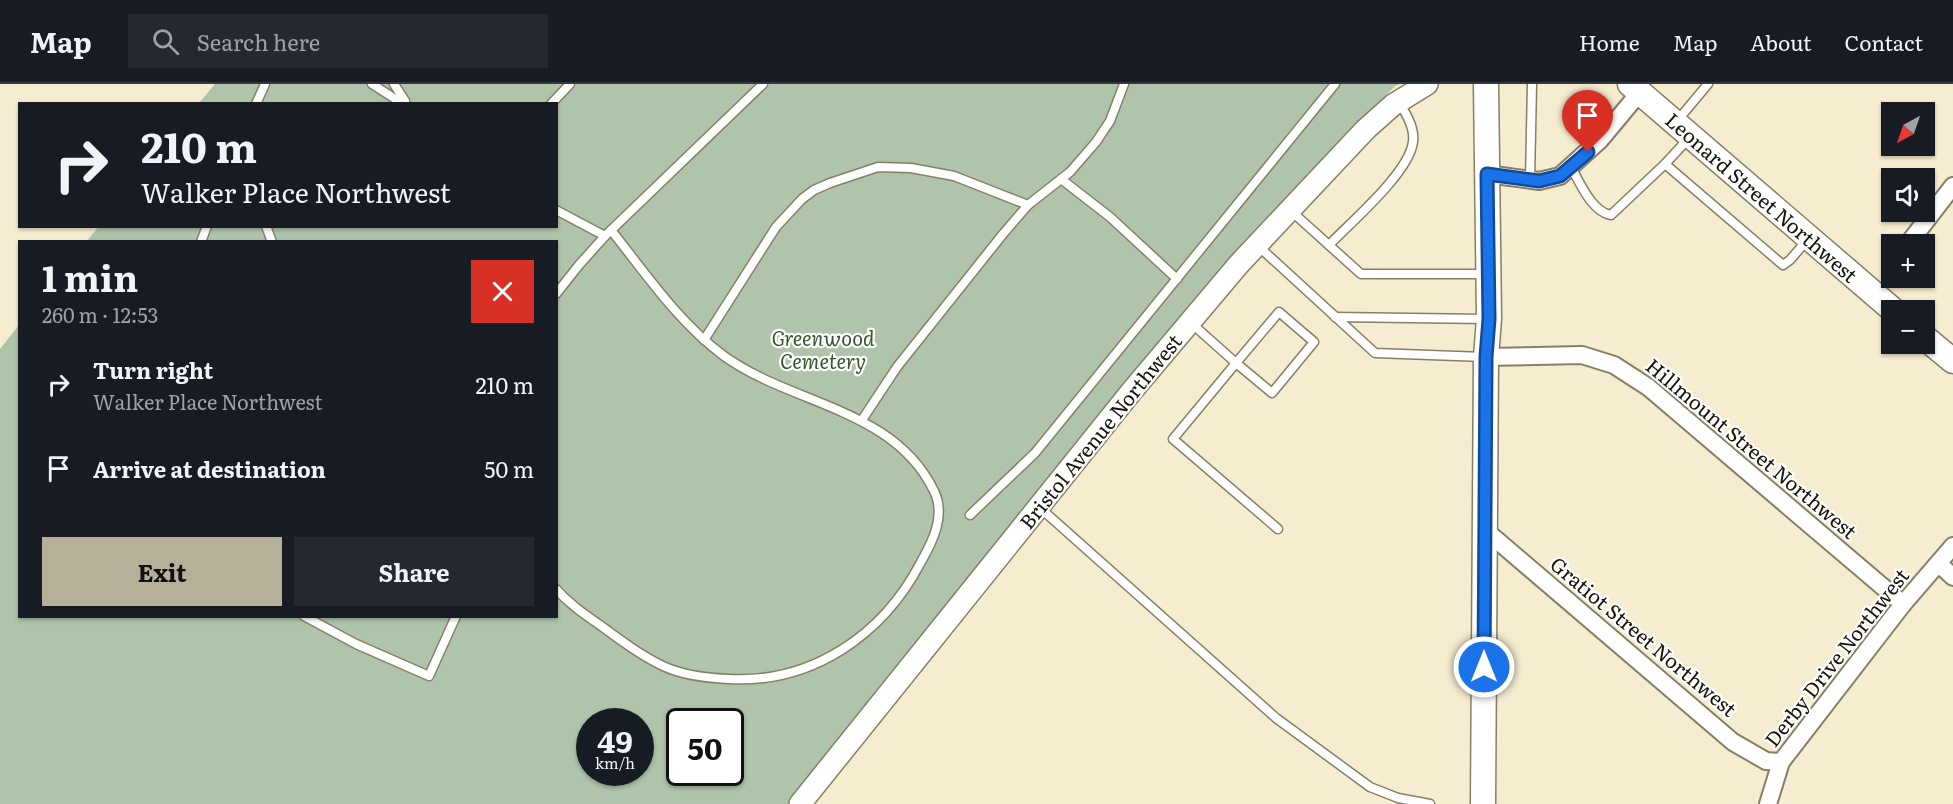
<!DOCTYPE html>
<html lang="en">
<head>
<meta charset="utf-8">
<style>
	:root { --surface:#171b24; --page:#242831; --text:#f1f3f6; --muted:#9ea1a6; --line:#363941; --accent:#b6b09b }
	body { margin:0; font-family:Literata,serif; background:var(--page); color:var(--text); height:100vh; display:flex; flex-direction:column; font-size:22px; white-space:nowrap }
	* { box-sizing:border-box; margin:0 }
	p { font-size:20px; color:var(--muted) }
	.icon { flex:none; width:33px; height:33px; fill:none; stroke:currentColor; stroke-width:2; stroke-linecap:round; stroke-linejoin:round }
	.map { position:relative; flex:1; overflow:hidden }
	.drawer { position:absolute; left:18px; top:156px; width:540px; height:378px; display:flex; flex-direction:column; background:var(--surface); border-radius:0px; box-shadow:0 2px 4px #0004 }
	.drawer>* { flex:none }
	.guide { position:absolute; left:18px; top:18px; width:540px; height:126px; border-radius:0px; box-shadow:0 2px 4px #0004; background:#171b24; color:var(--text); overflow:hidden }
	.needle { width:39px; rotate:220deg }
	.buttons { position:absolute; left:1881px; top:18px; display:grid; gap:12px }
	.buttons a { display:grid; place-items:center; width:54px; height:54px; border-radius:0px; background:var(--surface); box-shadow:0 2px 4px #0004; font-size:30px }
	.speed { position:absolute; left:576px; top:624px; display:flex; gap:12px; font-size:30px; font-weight:700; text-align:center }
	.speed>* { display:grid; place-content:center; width:78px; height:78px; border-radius:50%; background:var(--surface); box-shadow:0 2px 4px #0004; line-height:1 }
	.speed small { font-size:15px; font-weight:400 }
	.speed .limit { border:3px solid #111; border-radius:9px; background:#fff; color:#111 }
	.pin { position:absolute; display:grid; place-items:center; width:51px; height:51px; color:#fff; margin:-62px -26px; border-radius:50% 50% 50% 0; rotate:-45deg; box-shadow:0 0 6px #0007 }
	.pin .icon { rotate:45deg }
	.me { position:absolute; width:66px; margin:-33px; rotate:0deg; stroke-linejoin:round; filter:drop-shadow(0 0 4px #0008) }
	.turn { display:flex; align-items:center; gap:21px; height:126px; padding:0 24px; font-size:27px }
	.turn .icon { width:78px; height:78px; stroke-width:2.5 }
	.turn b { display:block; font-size:42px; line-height:51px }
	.round { display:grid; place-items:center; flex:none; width:63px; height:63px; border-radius:0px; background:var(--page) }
	.overview { display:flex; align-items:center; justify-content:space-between; height:102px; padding:0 24px }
	h1 { font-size:36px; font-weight:700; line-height:45px }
	.action { display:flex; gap:12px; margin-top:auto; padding:12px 24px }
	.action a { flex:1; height:69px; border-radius:0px; background:var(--accent); color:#111; font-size:24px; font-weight:700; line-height:69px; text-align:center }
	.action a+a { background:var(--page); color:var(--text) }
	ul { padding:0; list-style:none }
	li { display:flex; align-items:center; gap:18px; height:84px; padding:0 24px }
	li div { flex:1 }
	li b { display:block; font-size:22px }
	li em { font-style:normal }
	header { display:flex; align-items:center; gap:36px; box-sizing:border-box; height:84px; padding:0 30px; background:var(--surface); border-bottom:2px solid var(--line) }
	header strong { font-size:28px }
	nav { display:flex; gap:33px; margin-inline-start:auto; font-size:21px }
	.search { width:420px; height:54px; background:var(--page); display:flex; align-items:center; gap:15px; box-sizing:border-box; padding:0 21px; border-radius:0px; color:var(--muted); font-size:22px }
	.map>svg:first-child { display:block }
</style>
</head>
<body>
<header>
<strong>Map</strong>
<div class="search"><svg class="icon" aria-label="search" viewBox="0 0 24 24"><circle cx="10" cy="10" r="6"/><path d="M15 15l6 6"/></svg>Search here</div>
<nav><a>Home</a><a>Map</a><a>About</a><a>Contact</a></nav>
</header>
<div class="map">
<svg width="1953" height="720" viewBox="0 0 1953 720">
	<rect width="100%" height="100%" fill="#f6ecd0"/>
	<path fill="#afc4aa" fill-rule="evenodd" d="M215,0H1400L1395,2L1329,70L795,720H0V265L19,241L20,532H556V158L87,157L99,142H556V20L199,19ZM590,638H640V688H590ZM680,638H730V688H680Z"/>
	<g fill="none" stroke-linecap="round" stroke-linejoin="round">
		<g stroke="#877f65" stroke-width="11">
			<g id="service">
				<polyline points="372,0 403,20"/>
				<polyline points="394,0 405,17"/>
				<polyline points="256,20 265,0"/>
				<polyline points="551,20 570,0"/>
				<polyline points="1677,37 1708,0"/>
				<polyline points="1688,55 1665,80 1783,181 1790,176 1808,155"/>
				<path d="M1571,83C1580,99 1592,128 1611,131L1665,80"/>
				<polyline points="1061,95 1110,133 1177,195"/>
				<polyline points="1530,96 1532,0"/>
				<polyline points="556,126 605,152"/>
				<polyline points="1290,126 1361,190 1487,190"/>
				<polyline points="266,142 272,158"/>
				<polyline points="201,158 207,142"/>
				<polyline points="1257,161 1375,269 1484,273"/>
				<path d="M1329,161C1351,138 1409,89 1413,58C1415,45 1406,29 1399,19"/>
				<polyline points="556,210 579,181 605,152 763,0"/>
				<polygon points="1279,228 1314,258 1272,309 1236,279"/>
				<polyline points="1335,233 1486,235"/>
				<polyline points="1190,238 1236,279 1173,355 1278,445"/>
				<polyline points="704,256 776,143 802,115 814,106 830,99 878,83 911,84 954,92 1028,121"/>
				<polyline points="862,336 897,283 1003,150 1028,121 1070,88 1096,58 1110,37 1124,0"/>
				<polyline points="1039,423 1276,634 1370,703 1398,714 1430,720"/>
				<polyline points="970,431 1035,369 1335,0"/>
				<path d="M556,505C570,521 587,532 604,544C623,558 642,572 663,582C682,591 707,594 728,595C812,600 883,551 921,478C933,457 946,431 934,407C894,324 792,321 724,272C679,239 646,190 611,146"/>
				<polyline points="304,532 356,560 429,592 456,532"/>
			</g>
		</g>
		<g stroke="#877f65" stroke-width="20">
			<g id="minor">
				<polyline points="1487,90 1539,97 1560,92 1600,56 1640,8"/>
				<polyline points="1908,160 1953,102"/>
				<polyline points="1486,273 1582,271 1614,281 1648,303 1903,520"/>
				<polyline points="1485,446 1733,658 1766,677 1781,678"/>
				<polyline points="1939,480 1953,493"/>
				<polyline points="1768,720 1781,678 1903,520 1953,462"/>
			</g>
		</g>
		<g stroke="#877f65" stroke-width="24">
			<polyline id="tertiary" points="800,720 1131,308 1239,180 1366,45 1393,21 1427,0"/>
		</g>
		<g stroke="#877f65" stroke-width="27">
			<g id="secondary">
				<polyline points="1630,0 1893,226"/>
				<polyline points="1924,253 1953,277"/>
				<polyline points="1483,720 1486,273 1489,235 1486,0"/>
			</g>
		</g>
		<use href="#service" stroke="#fff" stroke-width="8"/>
		<use href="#minor" stroke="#fff" stroke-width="16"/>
		<use href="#tertiary" stroke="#fff" stroke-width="21"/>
		<use href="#secondary" stroke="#fff" stroke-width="24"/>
	</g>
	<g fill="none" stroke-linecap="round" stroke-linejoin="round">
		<g stroke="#114b97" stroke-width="15">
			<polyline id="route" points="1484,583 1486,273 1489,235 1487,90 1539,97 1560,92 1588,68"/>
		</g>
		<use href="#route" stroke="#1a73e8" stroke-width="10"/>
	</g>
	<g text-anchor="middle" stroke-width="4.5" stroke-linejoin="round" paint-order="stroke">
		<g font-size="20" fill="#17140a" stroke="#fff">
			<text transform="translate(1761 114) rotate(41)" y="7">Leonard Street Northwest</text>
			<text transform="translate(1101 348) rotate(-51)" y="7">Bristol Avenue Northwest</text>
			<text transform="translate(1751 365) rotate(40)" y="7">Hillmount Street Northwest</text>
			<text transform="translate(1643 553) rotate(40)" y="7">Gratiot Street Northwest</text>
			<text transform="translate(1837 574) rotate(-52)" y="7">Derby Drive Northwest</text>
		</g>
		<g font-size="20" font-style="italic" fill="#33562b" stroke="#fff">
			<text x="823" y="262">Greenwood<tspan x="823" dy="23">Cemetery</tspan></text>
		</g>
	</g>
</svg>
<div class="buttons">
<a><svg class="needle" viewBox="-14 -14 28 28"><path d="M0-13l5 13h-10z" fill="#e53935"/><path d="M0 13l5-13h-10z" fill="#9ea1a6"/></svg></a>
<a><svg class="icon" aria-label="sound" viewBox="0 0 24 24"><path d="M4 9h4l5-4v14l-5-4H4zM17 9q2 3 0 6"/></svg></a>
<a>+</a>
<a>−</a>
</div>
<div class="speed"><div>49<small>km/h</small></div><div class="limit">50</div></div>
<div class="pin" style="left:1588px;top:68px;background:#d93025"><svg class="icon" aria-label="arrive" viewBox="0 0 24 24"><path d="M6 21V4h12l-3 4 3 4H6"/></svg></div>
<svg class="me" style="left:1484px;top:583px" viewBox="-20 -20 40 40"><circle r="17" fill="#1a73e8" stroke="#fff" stroke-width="3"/><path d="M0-11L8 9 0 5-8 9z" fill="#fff"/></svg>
<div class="guide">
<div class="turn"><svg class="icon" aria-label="right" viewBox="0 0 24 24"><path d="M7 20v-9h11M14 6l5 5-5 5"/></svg><div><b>210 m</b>Walker Place Northwest</div></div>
</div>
<section class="drawer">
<div class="overview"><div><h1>1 min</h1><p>260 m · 12:53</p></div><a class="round" style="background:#d93025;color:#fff"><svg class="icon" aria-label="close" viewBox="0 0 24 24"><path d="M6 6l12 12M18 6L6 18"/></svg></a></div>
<ul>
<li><svg class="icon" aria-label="right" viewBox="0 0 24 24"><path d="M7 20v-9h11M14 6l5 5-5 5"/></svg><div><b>Turn right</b><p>Walker Place Northwest</p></div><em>210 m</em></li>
<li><svg class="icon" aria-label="arrive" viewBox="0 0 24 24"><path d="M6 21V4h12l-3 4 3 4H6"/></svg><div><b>Arrive at destination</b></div><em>50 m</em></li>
</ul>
<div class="action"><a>Exit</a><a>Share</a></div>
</section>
</div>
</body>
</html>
